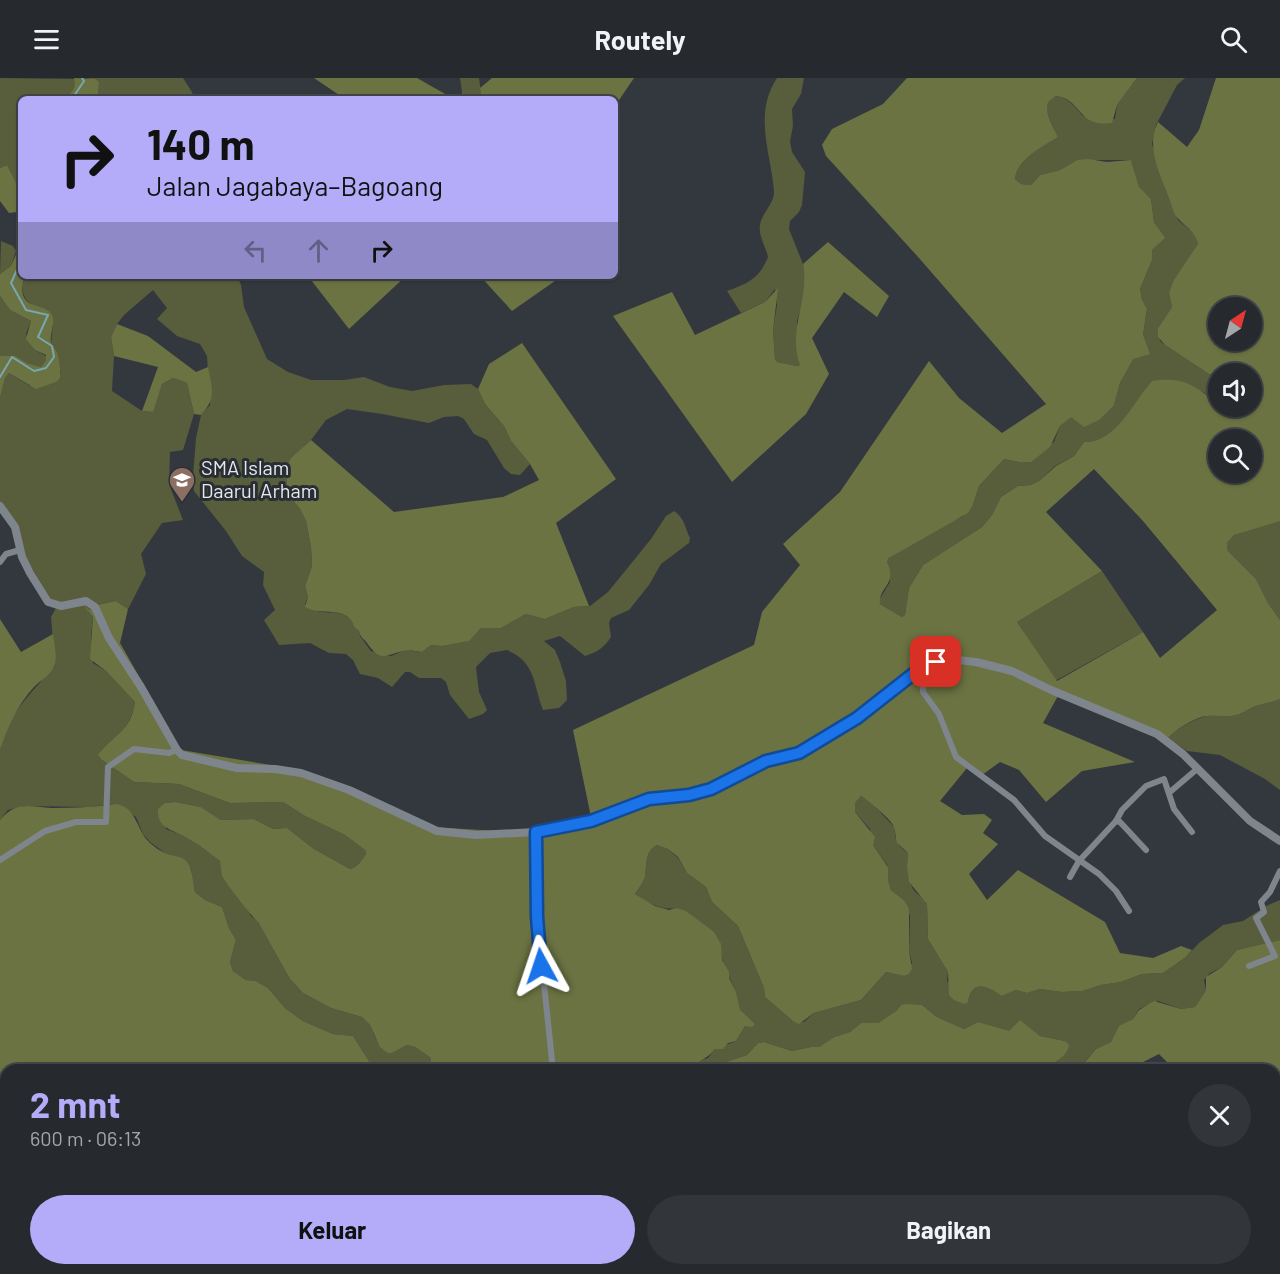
<!DOCTYPE html>
<html lang="id">
<head>
<meta charset="utf-8">
<style>
	:root { --surface:#262a2f; --page:#32363b; --text:#f1f3f6; --muted:#a4a7aa; --line:#42464b; --accent:#b4acf9 }
	body { margin:0; font-family:Barlow,sans-serif; background:var(--page); color:var(--text); height:100vh; display:flex; flex-direction:column; font-size:22px; white-space:nowrap }
	* { box-sizing:border-box; margin:0 }
	p { font-size:20px; color:var(--muted) }
	.icon { flex:none; width:33px; height:33px; fill:none; stroke:currentColor; stroke-width:2; stroke-linecap:round; stroke-linejoin:round }
	.map { position:relative; flex:1; overflow:hidden }
	.side { position:absolute; left:0px; top:986px; width:1281px; height:212px; display:flex; flex-direction:column; background:var(--surface); border-radius:18px 18px 0 0; box-shadow:0 2px 4px #0004,0 0 0 2px var(--line) }
	.side>* { flex:none }
	.guide { position:absolute; left:18px; top:18px; width:600px; height:183px; border-radius:9px; box-shadow:0 2px 4px #0004,0 0 0 2px var(--line); background:#b4acf9; color:#111; overflow:hidden }
	.needle { width:39px; rotate:36deg }
	.controls { position:absolute; left:1208px; top:219px; display:grid; gap:12px }
	.controls a { display:grid; place-items:center; width:54px; height:54px; border-radius:50%; background:var(--surface); box-shadow:0 2px 4px #0004,0 0 0 2px var(--line); font-size:30px }
	.pin { position:absolute; display:grid; place-items:center; width:51px; height:51px; color:#fff; margin:-26px; border-radius:12px; box-shadow:0 3px 9px #0006 }
	.me { position:absolute; width:66px; margin:-33px; rotate:355deg; stroke-linejoin:round; filter:drop-shadow(0 0 4px #0008) }
	.turn { display:flex; align-items:center; gap:21px; height:126px; padding:0 30px; font-size:27px }
	.turn .icon { width:78px; height:78px; stroke-width:2.5 }
	.turn b { display:block; font-size:42px; line-height:51px }
	.lanes { display:flex; align-items:center; height:57px; padding:0 30px; background:#0003; justify-content:center; gap:30px; direction:ltr }
	.lanes .off { opacity:.35 }
	.round { display:grid; place-items:center; flex:none; width:63px; height:63px; border-radius:32px; background:var(--page) }
	.head { display:flex; align-items:center; justify-content:space-between; height:102px; padding:0 30px }
	h1 { font-size:36px; font-weight:700; line-height:45px; color:var(--accent) }
	.cta { display:flex; gap:12px; margin-top:auto; padding:12px 30px }
	.cta a { flex:1; height:69px; border-radius:36px; background:var(--accent); color:#111; font-size:24px; font-weight:700; line-height:69px; text-align:center }
	.cta a+a { background:var(--page); color:var(--text) }
	header { display:flex; justify-content:space-between; align-items:center; height:78px; padding:0 30px; background:var(--surface); font-size:27px; font-weight:700 }
	.map>svg:first-child { display:block }
</style>
</head>
<body>
<header><svg class="icon" aria-label="menu" viewBox="0 0 24 24"><path d="M4 6h16M4 12h16M4 18h16"/></svg>Routely<svg class="icon" aria-label="search" viewBox="0 0 24 24"><circle cx="10" cy="10" r="6"/><path d="M15 15l6 6"/></svg></header>
<div class="map">
<svg width="1280" height="1196" viewBox="0 0 1280 1196">
	<rect width="100%" height="100%" fill="#33383f"/>
	<g fill="#585d3c">
		<path d="M0,0L75,1C79,29 39,21 21,21V117L7,87L0,90Z"/>
		<polygon points="87,0 183,0 192,14 194,21 98,21 99,4"/>
		<polygon points="460,0 479,0 482,21 461,21 462,14"/>
		<path d="M777,0H804L801,16L792,31L793,48L790,63L792,74L805,94L802,127L799,134L790,143L789,151L803,186L806,202L804,219L797,243L800,287L797,288L777,284L775,281L773,252L777,227L775,211L765,224L741,235L727,213C748,205 759,201 768,179C766,169 758,158 760,147C761,136 775,125 774,113C771,75 753,36 777,0Z"/>
		<path d="M1137,0H1185L1177,7L1156,47L1152,66L1165,110L1178,142L1196,157L1198,166L1169,215L1172,229L1158,250L1160,263L1165,267L1218,302V326L1203,314L1152,303C1133,323 1118,365 1084,364L1074,378L1055,388L1039,403L1031,407L1018,408L1001,419L992,437L982,449L923,487L909,510L905,537L902,539L880,526L879,522L890,504L887,484L889,480L948,445L962,439L973,427L979,408L1004,381L1019,384L1054,364L1060,348L1071,338L1114,327L1120,305L1143,257L1147,232L1142,222L1140,211L1152,182V172L1164,160L1154,144L1151,121L1139,110L1131,82H1077L1060,92L1040,97L1031,107L1021,106L1015,101C1017,81 1043,69 1058,59C1053,48 1044,36 1047,24L1056,18C1069,20 1075,29 1083,38L1115,41L1117,27Z"/>
		<polygon points="1,163 13,168 16,173 11,188 0,196"/>
		<path d="M25,198H237L241,207L244,229L267,281L288,294L311,302H344L364,299L390,309L412,313L444,307L471,306L478,311L485,326L504,348L511,363L530,386L520,397L511,396L504,390L487,362L474,356L464,341L458,338L444,339L429,345L382,336L347,331L326,342L311,362L292,380L290,419L300,431L306,443L311,469L312,488L305,508L308,519L305,526C310,529 317,534 322,534C335,535 350,533 354,549L359,553L360,558L371,573L391,578L405,572L422,574L431,567L442,568L468,563L481,550H501L526,536L545,541L574,529L590,528L608,514L651,461L666,438L674,433C685,440 685,451 690,460L689,465L661,486L649,507L629,532L611,540L609,545L611,559C604,570 597,574 585,578L560,558L544,563L555,572L560,584L566,603L567,622L559,630L543,632C533,606 536,584 507,572L490,575L476,589L479,614L487,632L483,636L469,641L450,617L446,604L441,600H419L410,594H405L392,609L378,600L360,596L353,582L346,576L329,575L310,565L279,567L264,542L275,532L263,507L264,494L242,478L226,453L194,413L193,398L196,360L201,337L210,327L207,278L200,266L177,258L157,241L167,230L153,212L124,237L117,246L111,259L114,278L112,313L142,333L152,334L162,306L173,300L187,305L194,336L183,372L170,374L169,406L183,442L162,445L141,476L146,496L128,531L116,523L97,527L88,533L93,539L91,558L93,585L106,593L135,624C132,646 118,660 101,673L102,682L134,704L179,706L230,725L283,724L305,738L345,757L365,772L366,776C361,783 358,789 350,791L314,771L287,750L273,751L254,741L221,742L201,729L176,724L165,725L166,751L188,759L220,783L251,838L258,844L290,901L303,915L331,930L362,939L370,947L376,961L392,975L407,967L415,969L431,980L430,991H374L353,958L333,956L303,943L285,930L268,910L256,903L246,902L233,893L230,884L236,862L229,850L222,829L205,822L195,814L191,791L181,780L165,775L150,764L143,756L136,739L115,726L88,729L24,728L8,732L0,742C0,720 0,695 0,672C5,638 34,612 55,588L51,539L56,530L24,477L0,425V320L5,300L9,295L30,308L61,295C56,284 60,277 51,266L53,246L49,233C28,227 18,221 25,198Z"/>
		<polygon points="0,218 10,232 31,243 26,256 35,272 46,278 46,282 41,289 27,285 16,278 0,278"/>
		<polygon points="1222,329 1244,329 1244,335 1238,341"/>
		<polygon points="1276,443 1280,443 1280,542 1268,525 1256,501 1227,472 1227,465 1234,457"/>
		<polygon points="1102,493 1143,554 1055,603 1017,544"/>
		<path d="M1280,621V712L1265,701L1220,677L1187,673L1168,660C1175,652 1197,639 1208,638C1218,637 1226,640 1236,637C1242,636 1247,632 1253,629C1261,626 1271,625 1280,621Z"/>
		<path d="M861,718L869,722L895,750C894,762 898,768 908,775C907,786 907,801 913,811C917,817 924,819 927,826L928,861L948,894L947,903L968,924C972,900 988,909 1002,918L1016,912L1027,915L1040,911L1062,914L1081,913L1101,907L1121,904L1142,896L1163,895L1186,879L1199,865L1223,847L1243,843L1266,828L1280,822V862L1237,872L1222,889L1210,895L1204,902L1206,912L1195,929L1181,931L1158,923L1139,931L1133,941L1119,949L1111,964L1096,971L1078,991H1043L1065,963L1040,958L1020,943L1009,954L978,944L964,951L937,939L922,927H901L896,933L878,945H861L850,954L834,959L819,969H811L792,973L764,964L758,965L747,977L726,984L718,991H691L697,984L708,980L715,971L736,963L745,948L755,946C750,942 744,938 740,933C737,928 738,920 736,915C730,898 720,884 720,866L676,830C661,833 647,824 635,816C638,811 644,804 645,799C647,787 644,774 657,767L668,771L678,780L687,795L706,809L712,824L738,848L764,910L765,919L794,944H804L814,935L861,922L886,894L904,898L912,885L909,873L910,838L904,822L891,812L888,802V788L873,767L870,751L855,734V725Z"/>
		<polygon points="6,1148 6,1177 0,1181 0,1152"/>
		<polygon points="62,1191 133,1191 139,1196 77,1196"/>
		<polygon points="1180,1191 1230,1191 1236,1196 1188,1196"/>
	</g>
	<g fill="#6c7342" fill-rule="evenodd">
		<path d="M74,0L95,1L99,4L98,21H64C72,15 77,10 74,0Z"/>
		<polygon points="314,0 417,0 454,21 345,21"/>
		<polygon points="492,0 634,0 615,28 615,21 482,21 480,10"/>
		<path d="M907,0H1137L1117,27L1112,45C1077,50 1082,21 1056,18L1048,24C1044,36 1053,48 1058,59C1043,69 1017,81 1015,101L1021,106L1031,107L1040,97L1060,92L1077,82L1088,81L1107,84L1131,82L1139,109L1151,121L1154,144L1165,160L1152,172V182L1140,211L1142,222L1147,231L1143,257L1150,276L1133,281L1120,305L1114,327L1099,342L1084,349L1071,339L1060,348L1050,369L1031,384H1019L1004,381L979,408L973,427L968,435L889,480L887,484C898,508 878,508 880,526L902,539L905,537L909,510L923,487L982,449L992,437L1001,419L1018,408L1031,407L1039,403L1056,388L1074,378L1084,364C1117,365 1133,323 1152,303C1183,298 1194,307 1218,326V328L1222,329L1238,341L1244,335V329L1251,328V296H1218V302L1165,267L1158,259V250L1172,229L1169,215L1174,202L1198,166C1195,151 1181,147 1174,135C1166,106 1143,73 1158,44L1187,69L1199,52L1216,0H1280V443L1234,457L1227,465V472L1256,501L1268,525L1280,542V621C1271,625 1261,626 1253,629C1247,632 1242,636 1236,637C1226,640 1218,637 1208,638C1197,638 1175,652 1168,660L1059,616L1043,645L1135,684L1082,693L1046,724L1019,692L1000,684L982,697L967,690L940,723L962,737L984,736L992,742L983,755L998,766L969,796L987,822L1018,792L1105,844L1120,875L1153,880L1181,868L1192,872L1186,879L1163,895L1142,896L1121,904L1101,907L1082,913L1062,914L1040,911L1027,915L1016,912L1002,918C988,909 972,900 968,924L964,926L954,922L949,917L948,894L928,861L927,826L909,804L907,789L908,775L897,765C895,759 896,752 893,747C890,741 867,721 861,718L855,725V734L875,759L873,767L888,789V802L891,812L904,822L909,831V873L912,891L909,896L904,898L886,894L861,922L814,935L799,946L794,944L765,919L764,910L738,848L712,824L706,809L687,795L678,779L668,771L657,767C644,774 647,787 645,799C644,804 638,811 635,816L655,828L669,832L676,830L686,833L714,854L721,866L722,882L729,894V900L736,914L740,932L755,946L752,949L745,948L736,963L728,965L723,971H715C708,981 698,982 691,991H430L431,980L415,969L407,967L392,975H388L380,969L370,947L362,939L331,930L303,915L290,901L258,844C252,839 225,804 222,798C221,794 221,787 220,783C210,776 200,767 189,761C176,752 156,752 158,731L165,725L176,724L201,729L221,742L254,741L273,751L287,750L314,771L350,791C358,789 361,783 366,776L365,772L345,757L305,738L283,724L230,725L179,706L134,704L102,682L98,677C113,657 131,654 135,624L106,593L90,581L93,539L83,527L89,532L97,527L116,523L128,531L120,565L181,672L282,689L354,710L432,749L515,754L591,739L573,652L754,567L762,534L800,487L783,466L840,414L929,283L959,320L1002,355L1046,326L919,180L826,78L822,67L832,51L883,26ZM1218,230H1251V262H1218ZM1218,362H1251V394H1218ZM1094,391L1143,443L1217,532L1160,580L1143,554L1057,603L1017,544L1102,493L1046,434Z"/>
		<path d="M7,87C14,102 26,118 17,134L9,135L0,123V90Z"/>
		<path d="M828,164L889,218L877,239L844,214L812,260L829,296L806,336L732,404L613,238L672,214L695,257L765,224L778,210L773,253L775,281L777,284L797,288L800,287C787,251 810,222 803,186Z"/>
		<path d="M21,165V198H25C13,235 46,223 52,237C56,246 49,256 51,265C52,268 55,270 56,273C59,277 61,295 60,300L56,304L36,311L9,295L5,300L0,320V278H16L27,285L41,289L46,282V277L35,272L26,261L31,243L10,232L0,218V196L11,188Z"/>
		<polygon points="308,198 406,198 349,251"/>
		<polygon points="480,198 562,198 512,233"/>
		<path d="M117,246L148,258L196,294L208,289C212,310 217,320 201,337L194,336L187,305L173,300L162,306L153,334L142,333L158,289L114,278L111,259Z"/>
		<path d="M522,265L616,401L556,445L589,528L574,529L545,541L526,536L501,550H481L469,563L442,568L431,567L422,574C416,573 409,572 403,573C382,578 381,584 367,565C363,560 360,559 359,553L354,549C348,526 320,539 305,529L308,519L305,508L312,488L311,469L306,443L300,431L290,419L287,408V389L291,380L311,362L394,434L503,419L539,402L530,386L511,363L504,348L485,326L478,311L489,286Z"/>
		<path d="M0,541L21,574L53,556C54,565 58,581 54,589C49,598 40,603 34,609C18,626 7,650 0,672Z"/>
		<path d="M115,726C136,728 136,750 148,763C153,768 161,774 168,776C174,778 181,778 186,783C193,790 193,805 195,814L205,822L222,829L229,850L236,862L230,884L233,893L246,902L256,903L268,910L285,930L303,943L333,956L353,958L374,991L6,992V1148L0,1152V742C17,722 30,729 52,730C73,730 94,729 115,726Z"/>
		<polygon points="1280,862 1280,1120 1275,1116 1275,992 1174,991 1159,976 1129,991 1078,992 1096,971 1111,964 1119,948 1133,941 1139,932 1154,923 1181,931 1195,929 1206,912 1206,899 1222,889 1237,872"/>
		<path d="M906,926L922,927L937,939L964,951L978,944L1009,953L1020,942L1040,958L1065,963L1069,967C1067,980 1053,984 1043,991H718L726,984L747,977L758,965L764,964L792,973L811,969H819L834,959L850,954L861,945H878L896,933L901,927Z"/>
		<polygon points="6,1177 6,1191 62,1191 77,1196 95,1196 0,1196 0,1181"/>
		<polygon points="133,1191 682,1191 679,1196 139,1196"/>
		<polygon points="695,1191 983,1191 990,1196 697,1196"/>
		<polygon points="995,1191 1035,1191 1031,1196 991,1196"/>
		<polygon points="1149,1191 1180,1191 1188,1196 1145,1196"/>
	</g>
	<g fill="none" stroke-linecap="round" stroke-linejoin="round">
		<g stroke="#78a6b3" stroke-width="2">
			<polyline points="72,21 84,3 82,0"/>
			<polyline points="0,299 12,279 34,293 46,290 54,279 52,268 38,259 48,237 26,232 11,205 21,183"/>
		</g>
		<g stroke="#7f858d" stroke-width="6">
			<polyline points="0,484 6,476 20,472"/>
			<polyline points="922,589 923,614 939,636 956,679 1014,722 1045,758 1099,796 1116,813 1129,833"/>
			<polyline points="1170,714 1197,691"/>
			<polyline points="1116,743 1120,744 1146,772"/>
			<polyline points="536,754 537,839 553,992"/>
			<polyline points="0,782 45,753 76,744 106,744 108,689 134,671 169,675 177,672"/>
			<polyline points="1070,799 1079,783 1116,743 1122,732 1146,708 1164,701 1174,731 1192,754"/>
			<polyline points="1249,888 1275,878 1256,840 1264,834 1261,824 1270,814 1280,793"/>
			<polyline points="0,1041 6,1040"/>
			<polyline points="971,1191 985,1196"/>
		</g>
		<polyline stroke="#7f858d" stroke-width="8" points="0,428 15,449 22,479 30,495 48,524 61,528 86,523 95,529 109,560 141,609 177,672 182,677 237,690 275,691 301,695 349,712 437,753 476,757 536,754 591,743 649,721 689,716 711,711 766,683 799,675 857,640 922,589 948,581 976,584 1012,593 1051,612 1157,656 1183,676 1250,743 1280,763"/>
	</g>
	<g fill="none" stroke-linecap="round" stroke-linejoin="round">
		<g stroke="#114b97" stroke-width="15">
			<polyline id="route" points="541,888 537,839 536,754 591,743 649,721 689,717 711,711 766,683 799,675 857,640 922,589 936,584"/>
		</g>
		<use href="#route" stroke="#1a73e8" stroke-width="10"/>
	</g>
	<defs>
		<g id="school-pin" transform="scale(1.35)"><path d="M0 17L-7.5 6A9.5 9.5 0 1 1 7.5 6Z" fill="#8d6e63" stroke="#292e34"/><path d="M0-5L7-2L0 1L-7-2ZM-4 1L0 2.5L4 1V4Q0 6-4 4Z" fill="#fff"/></g>
	</defs>
	<g fill-rule="evenodd">
		<use href="#school-pin" x="182" y="402"/>
	</g>
	<g text-anchor="middle" stroke-width="6" stroke-linejoin="round" paint-order="stroke">
		<g font-size="20" fill="#e5e8ec" stroke="#292e34" text-anchor="start">
			<text x="201" y="397">SMA Islam<tspan x="201" dy="23">Daarul Arham</tspan></text>
		</g>
	</g>
</svg>
<div class="controls">
<a><svg class="needle" viewBox="-14 -14 28 28"><path d="M0-13l5 13h-10z" fill="#e53935"/><path d="M0 13l5-13h-10z" fill="#a4a7aa"/></svg></a>
<a><svg class="icon" aria-label="sound" viewBox="0 0 24 24"><path d="M4 9h4l5-4v14l-5-4H4zM17 9q2 3 0 6"/></svg></a>
<a><svg class="icon" aria-label="search" viewBox="0 0 24 24"><circle cx="10" cy="10" r="6"/><path d="M15 15l6 6"/></svg></a>
</div>
<div class="pin" style="left:936px;top:584px;background:#d93025"><svg class="icon" aria-label="arrive" viewBox="0 0 24 24"><path d="M6 21V4h12l-3 4 3 4H6"/></svg></div>
<svg class="me" style="left:541px;top:888px" viewBox="-20 -20 40 40"><path d="M0-17L14 15 0 8-14 15z" fill="#1a73e8" stroke="#fff" stroke-width="4"/></svg>
<div class="guide">
<div class="turn"><svg class="icon" aria-label="right" viewBox="0 0 24 24"><path d="M7 20v-9h11M14 6l5 5-5 5"/></svg><div><b>140 m</b>Jalan Jagabaya–Bagoang</div></div>
<div class="lanes"><svg class="icon off" aria-label="left" viewBox="0 0 24 24"><path d="M17 20v-9H6M10 6l-5 5 5 5"/></svg><svg class="icon off" aria-label="ahead" viewBox="0 0 24 24"><path d="M12 20V5M6 11l6-6 6 6"/></svg><svg class="icon" aria-label="right" viewBox="0 0 24 24"><path d="M7 20v-9h11M14 6l5 5-5 5"/></svg></div>
</div>
<section class="side">
<div class="head"><div><h1>2 mnt</h1><p>600 m · 06:13</p></div><a class="round"><svg class="icon" aria-label="close" viewBox="0 0 24 24"><path d="M6 6l12 12M18 6L6 18"/></svg></a></div>
<div class="cta"><a>Keluar</a><a>Bagikan</a></div>
</section>
</div>
</body>
</html>
